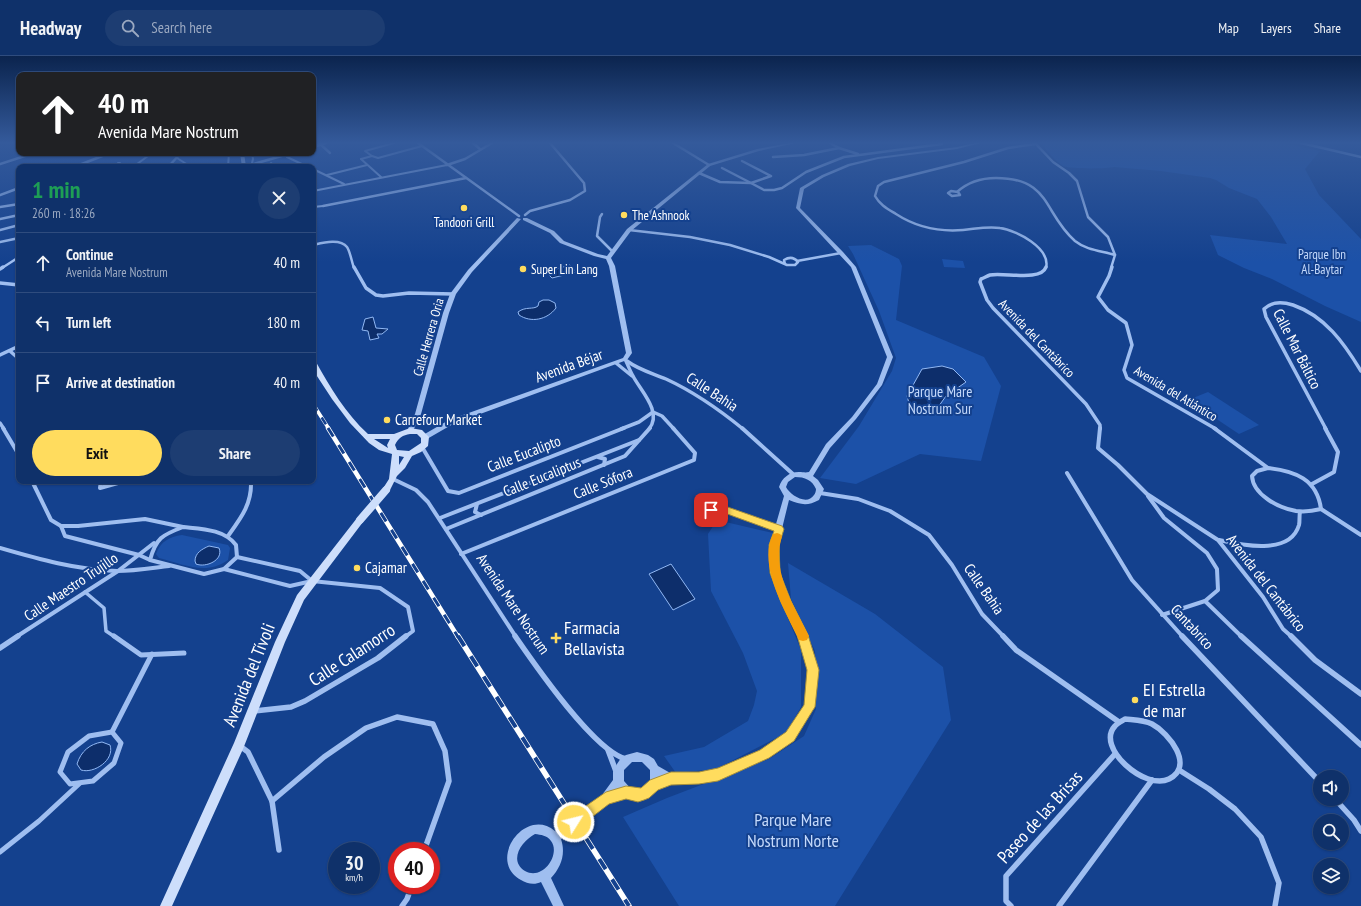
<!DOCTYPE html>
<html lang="en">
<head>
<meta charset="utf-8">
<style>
	:root { --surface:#0f316a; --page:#1d3d72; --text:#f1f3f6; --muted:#9ba9c1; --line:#2f4c7e; --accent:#ffdc5e }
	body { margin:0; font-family:"PT Sans Narrow",sans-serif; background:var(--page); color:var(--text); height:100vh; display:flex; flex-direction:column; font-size:15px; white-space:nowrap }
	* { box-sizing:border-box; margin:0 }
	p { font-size:13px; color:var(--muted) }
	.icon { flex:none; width:22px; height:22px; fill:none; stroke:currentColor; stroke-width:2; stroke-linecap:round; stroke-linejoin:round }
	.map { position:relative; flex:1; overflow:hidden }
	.side { position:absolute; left:16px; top:108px; width:300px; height:320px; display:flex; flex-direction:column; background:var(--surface); border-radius:8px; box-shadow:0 1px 3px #0004,0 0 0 1px var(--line) }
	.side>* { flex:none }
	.hud { position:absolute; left:16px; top:16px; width:300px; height:84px; border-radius:8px; box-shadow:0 1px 3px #0004,0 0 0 1px var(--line); background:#202124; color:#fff; overflow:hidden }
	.buttons { position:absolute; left:1313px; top:714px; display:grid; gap:8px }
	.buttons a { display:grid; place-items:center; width:36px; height:36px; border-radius:50%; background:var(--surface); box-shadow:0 1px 3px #0004,0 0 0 1px var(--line); font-size:20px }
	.speed { position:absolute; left:328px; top:786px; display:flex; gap:8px; font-size:20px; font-weight:700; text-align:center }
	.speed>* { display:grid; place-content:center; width:52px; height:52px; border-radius:50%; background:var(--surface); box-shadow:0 1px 3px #0004,0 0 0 1px var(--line); line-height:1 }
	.speed small { font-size:10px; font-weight:400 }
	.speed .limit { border:6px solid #d22; background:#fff; color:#111 }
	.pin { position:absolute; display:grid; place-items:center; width:34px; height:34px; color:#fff; margin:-17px; border-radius:8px; box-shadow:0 2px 6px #0006 }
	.me { position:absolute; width:44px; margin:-22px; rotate:54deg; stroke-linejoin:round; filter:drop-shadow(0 0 3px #0008) }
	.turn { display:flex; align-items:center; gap:14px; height:84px; padding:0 16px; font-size:18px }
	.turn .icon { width:52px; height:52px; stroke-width:2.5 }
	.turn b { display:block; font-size:28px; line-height:34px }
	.round { display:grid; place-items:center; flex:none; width:42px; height:42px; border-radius:21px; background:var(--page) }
	.headline { display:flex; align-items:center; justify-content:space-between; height:68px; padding:0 16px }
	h1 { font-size:24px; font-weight:600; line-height:30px; color:#1e9e55 }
	.cta { display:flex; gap:8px; margin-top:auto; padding:8px 16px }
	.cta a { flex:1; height:46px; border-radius:24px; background:var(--accent); color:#111; font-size:16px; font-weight:600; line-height:46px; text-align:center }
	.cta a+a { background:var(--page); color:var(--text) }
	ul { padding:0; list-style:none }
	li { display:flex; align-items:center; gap:12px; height:60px; padding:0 16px; border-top:1px solid var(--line) }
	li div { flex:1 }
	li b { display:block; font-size:15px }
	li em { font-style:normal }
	header { display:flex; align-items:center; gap:24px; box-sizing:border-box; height:56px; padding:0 20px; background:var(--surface); border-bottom:1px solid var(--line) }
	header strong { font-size:19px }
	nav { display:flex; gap:22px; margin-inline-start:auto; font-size:14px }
	.search { width:280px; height:36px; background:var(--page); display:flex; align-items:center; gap:10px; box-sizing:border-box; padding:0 14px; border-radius:22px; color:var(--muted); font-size:15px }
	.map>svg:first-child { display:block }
</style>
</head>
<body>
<header>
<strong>Headway</strong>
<div class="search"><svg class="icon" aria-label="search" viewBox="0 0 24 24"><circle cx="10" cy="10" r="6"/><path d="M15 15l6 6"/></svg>Search here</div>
<nav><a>Map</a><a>Layers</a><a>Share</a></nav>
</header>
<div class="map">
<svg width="1361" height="850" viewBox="0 0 1361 850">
	<rect width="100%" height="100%" fill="#14418e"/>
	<g fill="#1c51a8">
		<path d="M1041,87H1282L1320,95L1305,113L1319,139L1361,183V266L1325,250L1272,223L1244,212L1218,199L1210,179L1287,188L1271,161L1257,143L1229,132L1216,124L1210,122L1161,115L1114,111C1106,113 1069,113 1063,110C1055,105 1046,94 1041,87Z"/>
		<polygon points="871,189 899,203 902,210 896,264 984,301 1001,330 981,405 920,398 856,428 820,422 859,370 892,315 896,302 879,255 853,198 848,190"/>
		<polygon points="942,203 963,205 965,212 944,211"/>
		<polygon points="1208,336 1259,369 1239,378 1188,344"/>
		<polygon points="717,464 773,477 769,516 801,594 801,651 786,677 716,713 676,717 664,700 704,691 748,665 754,649 757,635 743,597 711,535 708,478"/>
		<path d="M182,479L228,489L230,492L228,504C206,520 183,508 159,502L156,498C161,485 169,481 182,479Z"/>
		<polygon points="788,507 875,558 943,611 951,664 835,850 679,850 623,761 667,742 769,703 804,680 816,653 815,595 791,543"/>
	</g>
	<g fill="#0d2e6b" stroke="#91b8f4">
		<polygon points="570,209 576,216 552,222 546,216"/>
		<path d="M543,244H549L555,247L556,252C547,264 531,267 519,259L518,256C526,250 533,254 538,250L539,246Z"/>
		<polygon points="373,261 376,272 388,273 382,278 377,278 379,282 370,284 368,275 362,274 365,263"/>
		<polygon points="942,310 953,313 966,326 946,340 936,354 911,354 907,340 922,313"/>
		<path d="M209,490L219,492C224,504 206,512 196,508L195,505C195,497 202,493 209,490Z"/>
		<polygon points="671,508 695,543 673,554 649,518"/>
		<path d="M102,686L110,689C115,704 94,718 81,714L77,708C81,695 90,688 102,686Z"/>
	</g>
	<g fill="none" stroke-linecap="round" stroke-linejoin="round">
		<g stroke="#9fbef0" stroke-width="2">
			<polyline points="286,97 287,101 308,111"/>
			<polyline points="181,98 186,97"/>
			<polyline points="372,100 378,102 422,90"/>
			<polyline points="177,102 188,109"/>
			<polyline points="361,103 372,100 365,95 394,87"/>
			<polyline points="361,103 381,121"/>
			<polyline points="271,107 276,111"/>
			<polyline points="113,111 120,107 118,107"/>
			<polyline points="133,111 152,97"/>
			<polyline points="228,111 229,97"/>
			<polyline points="251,111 253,103 252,97"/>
			<polyline points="313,113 344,128"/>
			<polyline points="327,119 367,109"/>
			<polyline points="313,135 447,109"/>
			<polyline points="313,151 323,150"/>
		</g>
		<polyline stroke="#9fbef0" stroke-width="3.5" points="85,536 104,552 106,575 115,581"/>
		<g stroke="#9fbef0" stroke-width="5">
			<polyline points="114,580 141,599 184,597"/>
			<polygon points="112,676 121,687 114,707 93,725 70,728 60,716 68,696 89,680"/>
			<polyline points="112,676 152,598"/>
			<polyline points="0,796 39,765 79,728"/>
		</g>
		<g stroke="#9fbef0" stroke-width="2.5">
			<polyline points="319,87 330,97"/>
			<polyline points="418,87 519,160"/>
			<polyline points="473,87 480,93"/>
			<polyline points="673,87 709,109"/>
			<polyline points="830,87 839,92 858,98"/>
			<polyline points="1035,87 1053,106 1069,117 1077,125 1088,161 1108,181 1115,199 1111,212"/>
			<polyline points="1301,87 1361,101"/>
			<path d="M1035,88L1008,92L964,106L884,126L878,130L875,140C880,149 888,153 896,158C916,171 939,176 963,174C975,173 987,170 1000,172C1016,174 1051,192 1046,212"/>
			<polyline points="313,91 326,87"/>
			<polyline points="89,97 101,100"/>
			<polyline points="773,101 804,99 839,92"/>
			<polyline points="0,108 34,97"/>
			<polyline points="447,109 465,103 492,87"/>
			<polyline points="74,111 110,97"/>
			<polyline points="168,111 181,97"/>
			<polyline points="243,111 292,97"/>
			<polyline points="722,112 751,127 771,120 742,105"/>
			<polyline points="699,117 720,126 751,127 764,134 774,134 782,132 806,116 844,101 942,88"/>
			<polygon points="951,135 958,136 960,139 952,140 948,137"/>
			<path d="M957,136C968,126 981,122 996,122C1051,122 1043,157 1075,185C1086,194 1102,195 1115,199"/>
			<polyline points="0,139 19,132"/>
			<polyline points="323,150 466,122"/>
			<polyline points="0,151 19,148"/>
			<polyline points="602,158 600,161 597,180 613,196"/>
			<polyline points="525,159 530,155 570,144 585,135 584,127 550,87"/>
			<polyline points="0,163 19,159"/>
			<polyline points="0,174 19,169"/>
			<path d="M629,174L690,181L730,189L769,201L787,209H795L798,206C794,201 789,201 784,204L785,208"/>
			<polyline points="0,186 19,182"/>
			<path d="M313,189C322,187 340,182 347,191C350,195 352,207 354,212"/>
			<polyline points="797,205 841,197"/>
			<polyline points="2,212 19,201"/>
		</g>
		<g stroke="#9fbef0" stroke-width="3.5">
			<polyline points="354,211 366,232 376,239 383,240 409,237 453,238"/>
			<path d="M1046,211C1041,226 1003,216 990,219C987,220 984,222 981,223L980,226L987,244L993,252L1086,348L1100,369V373"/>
			<polyline points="1112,211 1109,220 1098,241 1108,254 1126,267 1132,289 1124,314 1127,322 1216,373"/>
			<polyline points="0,213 3,211"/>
			<polyline points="0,227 19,229"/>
			<polyline points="10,295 19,303"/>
			<polyline points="0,299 19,290"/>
			<path d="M625,303C628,309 630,315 633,320C640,334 663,356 649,373"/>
			<path d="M627,305C639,314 652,317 666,323C692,335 721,355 743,373"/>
			<polyline points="616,307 632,320"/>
			<polyline points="0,367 4,373"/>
			<polyline points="621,373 639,366 653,356 662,360 674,373"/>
			<path d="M1326,373L1266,261L1264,253C1272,245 1283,246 1293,249C1325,260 1344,287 1361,315"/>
		</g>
		<g stroke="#9fbef0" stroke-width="4">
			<polyline points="3,372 19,399"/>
			<polyline points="742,372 794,419"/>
			<polyline points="1100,372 1098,392 1118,409 1147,438 1218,484 1263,541 1283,573 1292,581"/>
			<polyline points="1214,372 1268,412"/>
			<polyline points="422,391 448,435 459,437 624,372"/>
			<polyline points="598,401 605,403 604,409"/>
			<path d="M1268,412C1295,415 1317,423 1321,453C1313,455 1304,456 1296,455C1279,452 1253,439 1252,420L1257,415Z"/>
			<polyline points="1067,417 1132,524 1183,581"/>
			<polyline points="393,423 416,434 428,446 516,581"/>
			<polyline points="32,425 51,464 61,470 78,470 145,463 183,471"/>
			<polyline points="101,425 100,432 125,425"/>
			<polyline points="1312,428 1334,416 1338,396 1325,372"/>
			<polyline points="820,437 858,443 890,455 929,479 952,509 982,558 1004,581"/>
			<polyline points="1148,440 1164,462 1207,497 1217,513 1218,534 1205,545 1162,559"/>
			<polyline points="477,448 475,456 481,459"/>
			<polyline points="1321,453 1361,479"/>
			<polyline points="703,456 719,452 743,459 779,473"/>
			<polyline points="440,462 639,384"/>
			<polyline points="61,470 65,480 139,499 150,504"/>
			<path d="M183,471C201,473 224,473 236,489L237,501L224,513L204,518L150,504C156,482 162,479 183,471Z"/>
			<polyline points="446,473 625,400 650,372"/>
			<path d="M228,480C241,462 252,448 251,425"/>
			<path d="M1219,484C1241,489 1290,500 1299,469C1300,465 1299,460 1300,456"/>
			<path d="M0,492C38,503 77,514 117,515C134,515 152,512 169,510"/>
			<polyline points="461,498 694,404 695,397 673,372"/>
			<polyline points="237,501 300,515 312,525"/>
			<polyline points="224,513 290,530 312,525 380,532 408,551 413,575 405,581"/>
			<polyline points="1205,545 1242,581"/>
			<polyline points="16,581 118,515 154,487"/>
		</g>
		<g stroke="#9fbef0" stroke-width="5.5">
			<path d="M515,580C535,609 594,695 626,703"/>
			<polyline points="1003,580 1016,594 1119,666"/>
			<polyline points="1182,580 1320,726"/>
			<polyline points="1241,580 1361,689"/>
			<polyline points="1291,580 1315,604 1361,638"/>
			<polyline points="0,592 18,580"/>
			<polyline points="254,655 291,651 305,645 378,602 406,580"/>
			<path d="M1125,663C1134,664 1144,664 1152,668C1169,677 1195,710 1169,723C1145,735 1095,691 1115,670C1117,667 1122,665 1125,663Z"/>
			<polyline points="240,690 248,696 272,745 324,701 366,672 397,661 433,668 445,695 449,725 424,795"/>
			<polyline points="608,694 617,718"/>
			<polyline points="1179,714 1209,733 1235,753 1261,781 1279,827 1275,850"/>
			<polyline points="1335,743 1354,764 1361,775"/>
			<polyline points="272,745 279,794"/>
			<polyline points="402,850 407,843 412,829"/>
			<polyline points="1011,850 1006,845 1006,820 1115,698"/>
			<polyline points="1059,850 1152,724"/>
		</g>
		<g fill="#9fbef0" fill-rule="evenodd">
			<polygon points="790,87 796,87 759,95 710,110 631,175 611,202 615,210 632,297 627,304 453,368 427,383 423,383 422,381 423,379 449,364 623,302 626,297 609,210 606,203 594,200 560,187 550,177 523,164 523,162 527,162 554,175 564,185 598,198 607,200 627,173 708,108 757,93"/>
			<path d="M975,87H981L957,93L878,103L850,110L824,121L804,133L800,152L843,196L856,211L893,301L882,329L856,363L830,392L813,420L818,424L824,433L819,444C808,450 801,449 789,444L778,489L779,517L790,546L807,579L817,614L814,651L812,654L793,683L768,701L718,723L699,727L671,728L657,733L651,739L643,743L635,744L626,741L609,747L561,783C566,798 561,811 551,822L564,850H553L541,826C535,829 527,828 521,824C486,805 525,750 555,775L602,739L613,724V716L617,708L621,702L626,699L637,696L648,699L654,703L658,710L672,718L699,717L718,713L762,695L787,677L805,650L809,614L799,579L782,546L771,517L770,489L784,440L779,431C782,422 789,416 799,416C803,416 805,417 809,416L826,388L852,361L877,328L887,301L851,211L796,152L800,132L822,119L848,108L878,101L957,91ZM795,421C805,421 812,424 816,433C816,435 815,438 814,439C807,450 790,439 786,431L788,426ZM632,706H642L650,714V725L643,733H631L624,725V714ZM535,778C541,779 547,779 551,785C561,798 543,825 525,815C508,804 522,785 535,778Z"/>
			<polygon points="517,162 521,163 472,216 456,238 449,257 421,358 412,377 408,377 407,375 415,358 443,257 450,238 468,214"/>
		</g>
		<g fill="#cddefb" fill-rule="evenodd">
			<polygon points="240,97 244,97 246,111 242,111"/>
			<path d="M313,304L316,306C330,331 346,358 368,378H394L410,372L422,374L429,381L428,390L421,396L412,400L405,412L397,420L389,436L386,437L382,434L389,423L392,398L379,394L369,387L350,367L332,343L315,317L313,312ZM410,378H417L421,382V387L409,395L397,394L395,389C398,382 403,379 410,378ZM374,383H390L387,389L388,392ZM399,400L404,401L399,409Z"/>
			<polygon points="360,461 363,462 364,464 363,466 304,544 285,586 243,693 172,850 160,850 234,687 275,586 297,539 357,462"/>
		</g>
		<g stroke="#fff" stroke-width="3.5">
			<polyline id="rail-far2" points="313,348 329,373"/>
		</g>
		<g stroke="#fff" stroke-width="4.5">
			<polyline id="rail-far1" points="328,372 458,581"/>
		</g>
		<g stroke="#fff" stroke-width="5.5">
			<polyline id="rail" points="458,580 629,850"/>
		</g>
		<use href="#rail-far2" stroke="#14418e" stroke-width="2.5" stroke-dasharray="8" stroke-linecap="butt"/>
		<use href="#rail-far1" stroke="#14418e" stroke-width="3" stroke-dasharray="10" stroke-linecap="butt"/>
		<use href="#rail" stroke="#14418e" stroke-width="4" stroke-dasharray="12" stroke-linecap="butt"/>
		<polyline stroke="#cddefb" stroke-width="8" points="360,464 386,434"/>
	</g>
	<linearGradient id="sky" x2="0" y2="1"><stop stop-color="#0b244e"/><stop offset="0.42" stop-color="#345a9b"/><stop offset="1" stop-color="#345a9b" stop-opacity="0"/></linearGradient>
	<rect width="1361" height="206" fill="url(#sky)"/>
	<polygon fill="#ffdc5e" stroke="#a68f3d" points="719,448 782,470 784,473 779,489 780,517 791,545 808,579 819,614 815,651 813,654 794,685 769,702 718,725 699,728 671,729 658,734 649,742 644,744 638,746 626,743 609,748 579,771 574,772 570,771 568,766 570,761 606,736 626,730 641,732 650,724 671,716 699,716 718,712 760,694 786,676 804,649 807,614 797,579 781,546 770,517 769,489 774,475 719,455 711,457 708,456 707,454 708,451"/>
	<path fill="#f59e0b" d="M777,477L780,478L782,480C771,517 794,549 809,580L807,584L803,585L799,584C786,556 757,509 773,478Z"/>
	<g fill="#ffdc5e" stroke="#14418e" stroke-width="1.5">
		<circle cx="464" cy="152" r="4"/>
		<circle cx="624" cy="159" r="4"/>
		<circle cx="523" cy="213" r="4"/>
		<circle cx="387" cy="364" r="4"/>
		<circle cx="357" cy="512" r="4"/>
		<path d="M554 576h4v4h4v4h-4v4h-4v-4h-4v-4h4z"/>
		<circle cx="1135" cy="644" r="4"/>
	</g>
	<g text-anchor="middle" stroke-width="4" stroke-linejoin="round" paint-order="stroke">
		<g font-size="13" fill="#fff" stroke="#14418e" text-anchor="start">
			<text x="632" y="164">The Ashnook</text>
			<text x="464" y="171" text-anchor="middle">Tandoori Grill</text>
			<text x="531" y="218">Super Lin Lang</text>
		</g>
		<g font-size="13" fill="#c5dafc" stroke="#14418e">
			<text x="1322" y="203">Parque Ibn<tspan x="1322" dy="15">Al-Baytar</tspan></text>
		</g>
		<g font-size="13" fill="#fff" stroke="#14418e">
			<text transform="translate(428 281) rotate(-74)" y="5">Calle Herrera Oria</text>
			<text transform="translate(1037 282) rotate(46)" y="5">Avenida del Cantábrico</text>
			<text transform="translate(1176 337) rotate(31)" y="5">Avenida del Atlántico</text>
		</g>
		<g font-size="15" fill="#fff" stroke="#14418e">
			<text transform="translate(1297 293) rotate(63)" y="5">Calle Mar Báltico</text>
			<text transform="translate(569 310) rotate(-20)" y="5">Avenida Béjar</text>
			<text transform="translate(712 336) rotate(33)" y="5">Calle Bahia</text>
			<text transform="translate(524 398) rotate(-21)" y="5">Calle Eucalipto</text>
			<text transform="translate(542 421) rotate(-22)" y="5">Calle Eucaliptus</text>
			<text transform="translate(603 427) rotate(-22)" y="5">Calle Sófora</text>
			<text transform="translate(1266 527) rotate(52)" y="5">Avenida del Cantábrico</text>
			<text transform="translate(71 531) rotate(-34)" y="5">Calle Maestro Trujillo</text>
			<text transform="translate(984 533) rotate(55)" y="5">Calle Bahia</text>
			<text transform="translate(513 548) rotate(56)" y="5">Avenida Mare Nostrum</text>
			<text transform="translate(1192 571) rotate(47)" y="5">Cantabrico</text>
		</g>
		<g font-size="15" fill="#c5dafc" stroke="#14418e">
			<text x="940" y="341">Parque Mare<tspan x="940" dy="17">Nostrum Sur</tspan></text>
		</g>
		<g font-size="15" fill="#fff" stroke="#14418e" text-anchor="start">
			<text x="395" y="369">Carrefour Market</text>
			<text x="365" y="517">Cajamar</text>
		</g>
		<g font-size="18" fill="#fff" stroke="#14418e" text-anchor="start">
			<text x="564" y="578">Farmacia<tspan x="564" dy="21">Bellavista</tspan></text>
			<text x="1143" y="640">EI Estrella<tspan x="1143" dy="21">de mar</tspan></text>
		</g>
		<g font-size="18" fill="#fff" stroke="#14418e">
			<text transform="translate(352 599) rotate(-33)" y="6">Calle Calamorro</text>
			<text transform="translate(249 619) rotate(-68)" y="6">Avenida del Tívoli</text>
			<text transform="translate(1040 761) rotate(-48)" y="6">Paseo de las Brisas</text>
		</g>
		<g font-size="18" fill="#c5dafc" stroke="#14418e">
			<text x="793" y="770">Parque Mare<tspan x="793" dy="21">Nostrum Norte</tspan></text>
		</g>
	</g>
</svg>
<div class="buttons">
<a><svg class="icon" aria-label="sound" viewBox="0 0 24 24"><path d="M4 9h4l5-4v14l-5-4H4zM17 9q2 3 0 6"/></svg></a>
<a><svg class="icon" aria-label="search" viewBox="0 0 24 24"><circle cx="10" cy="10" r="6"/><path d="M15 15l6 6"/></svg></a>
<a><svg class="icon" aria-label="layers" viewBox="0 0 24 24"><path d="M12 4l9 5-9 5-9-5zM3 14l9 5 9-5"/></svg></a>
</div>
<div class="speed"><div>30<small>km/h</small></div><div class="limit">40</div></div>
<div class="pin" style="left:711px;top:454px;background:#d93025"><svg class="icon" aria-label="arrive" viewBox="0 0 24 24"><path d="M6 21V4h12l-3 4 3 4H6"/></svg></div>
<svg class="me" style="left:574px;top:766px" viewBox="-20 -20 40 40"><circle r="17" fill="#ffdc5e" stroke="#fff" stroke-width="3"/><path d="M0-11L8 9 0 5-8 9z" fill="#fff"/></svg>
<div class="hud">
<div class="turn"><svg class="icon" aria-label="ahead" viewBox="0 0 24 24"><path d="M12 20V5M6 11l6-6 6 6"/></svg><div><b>40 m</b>Avenida Mare Nostrum</div></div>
</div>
<section class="side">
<div class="headline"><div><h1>1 min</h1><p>260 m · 18:26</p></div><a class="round"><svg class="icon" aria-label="close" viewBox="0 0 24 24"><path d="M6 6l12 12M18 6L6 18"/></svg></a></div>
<ul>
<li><svg class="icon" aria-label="ahead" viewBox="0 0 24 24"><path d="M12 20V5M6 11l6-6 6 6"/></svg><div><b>Continue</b><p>Avenida Mare Nostrum</p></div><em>40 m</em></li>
<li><svg class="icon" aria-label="left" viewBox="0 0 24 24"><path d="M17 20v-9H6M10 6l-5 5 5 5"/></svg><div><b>Turn left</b></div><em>180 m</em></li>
<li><svg class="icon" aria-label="arrive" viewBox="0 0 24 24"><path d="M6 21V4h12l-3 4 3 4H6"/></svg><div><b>Arrive at destination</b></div><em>40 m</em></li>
</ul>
<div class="cta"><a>Exit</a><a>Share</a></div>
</section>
</div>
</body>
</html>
